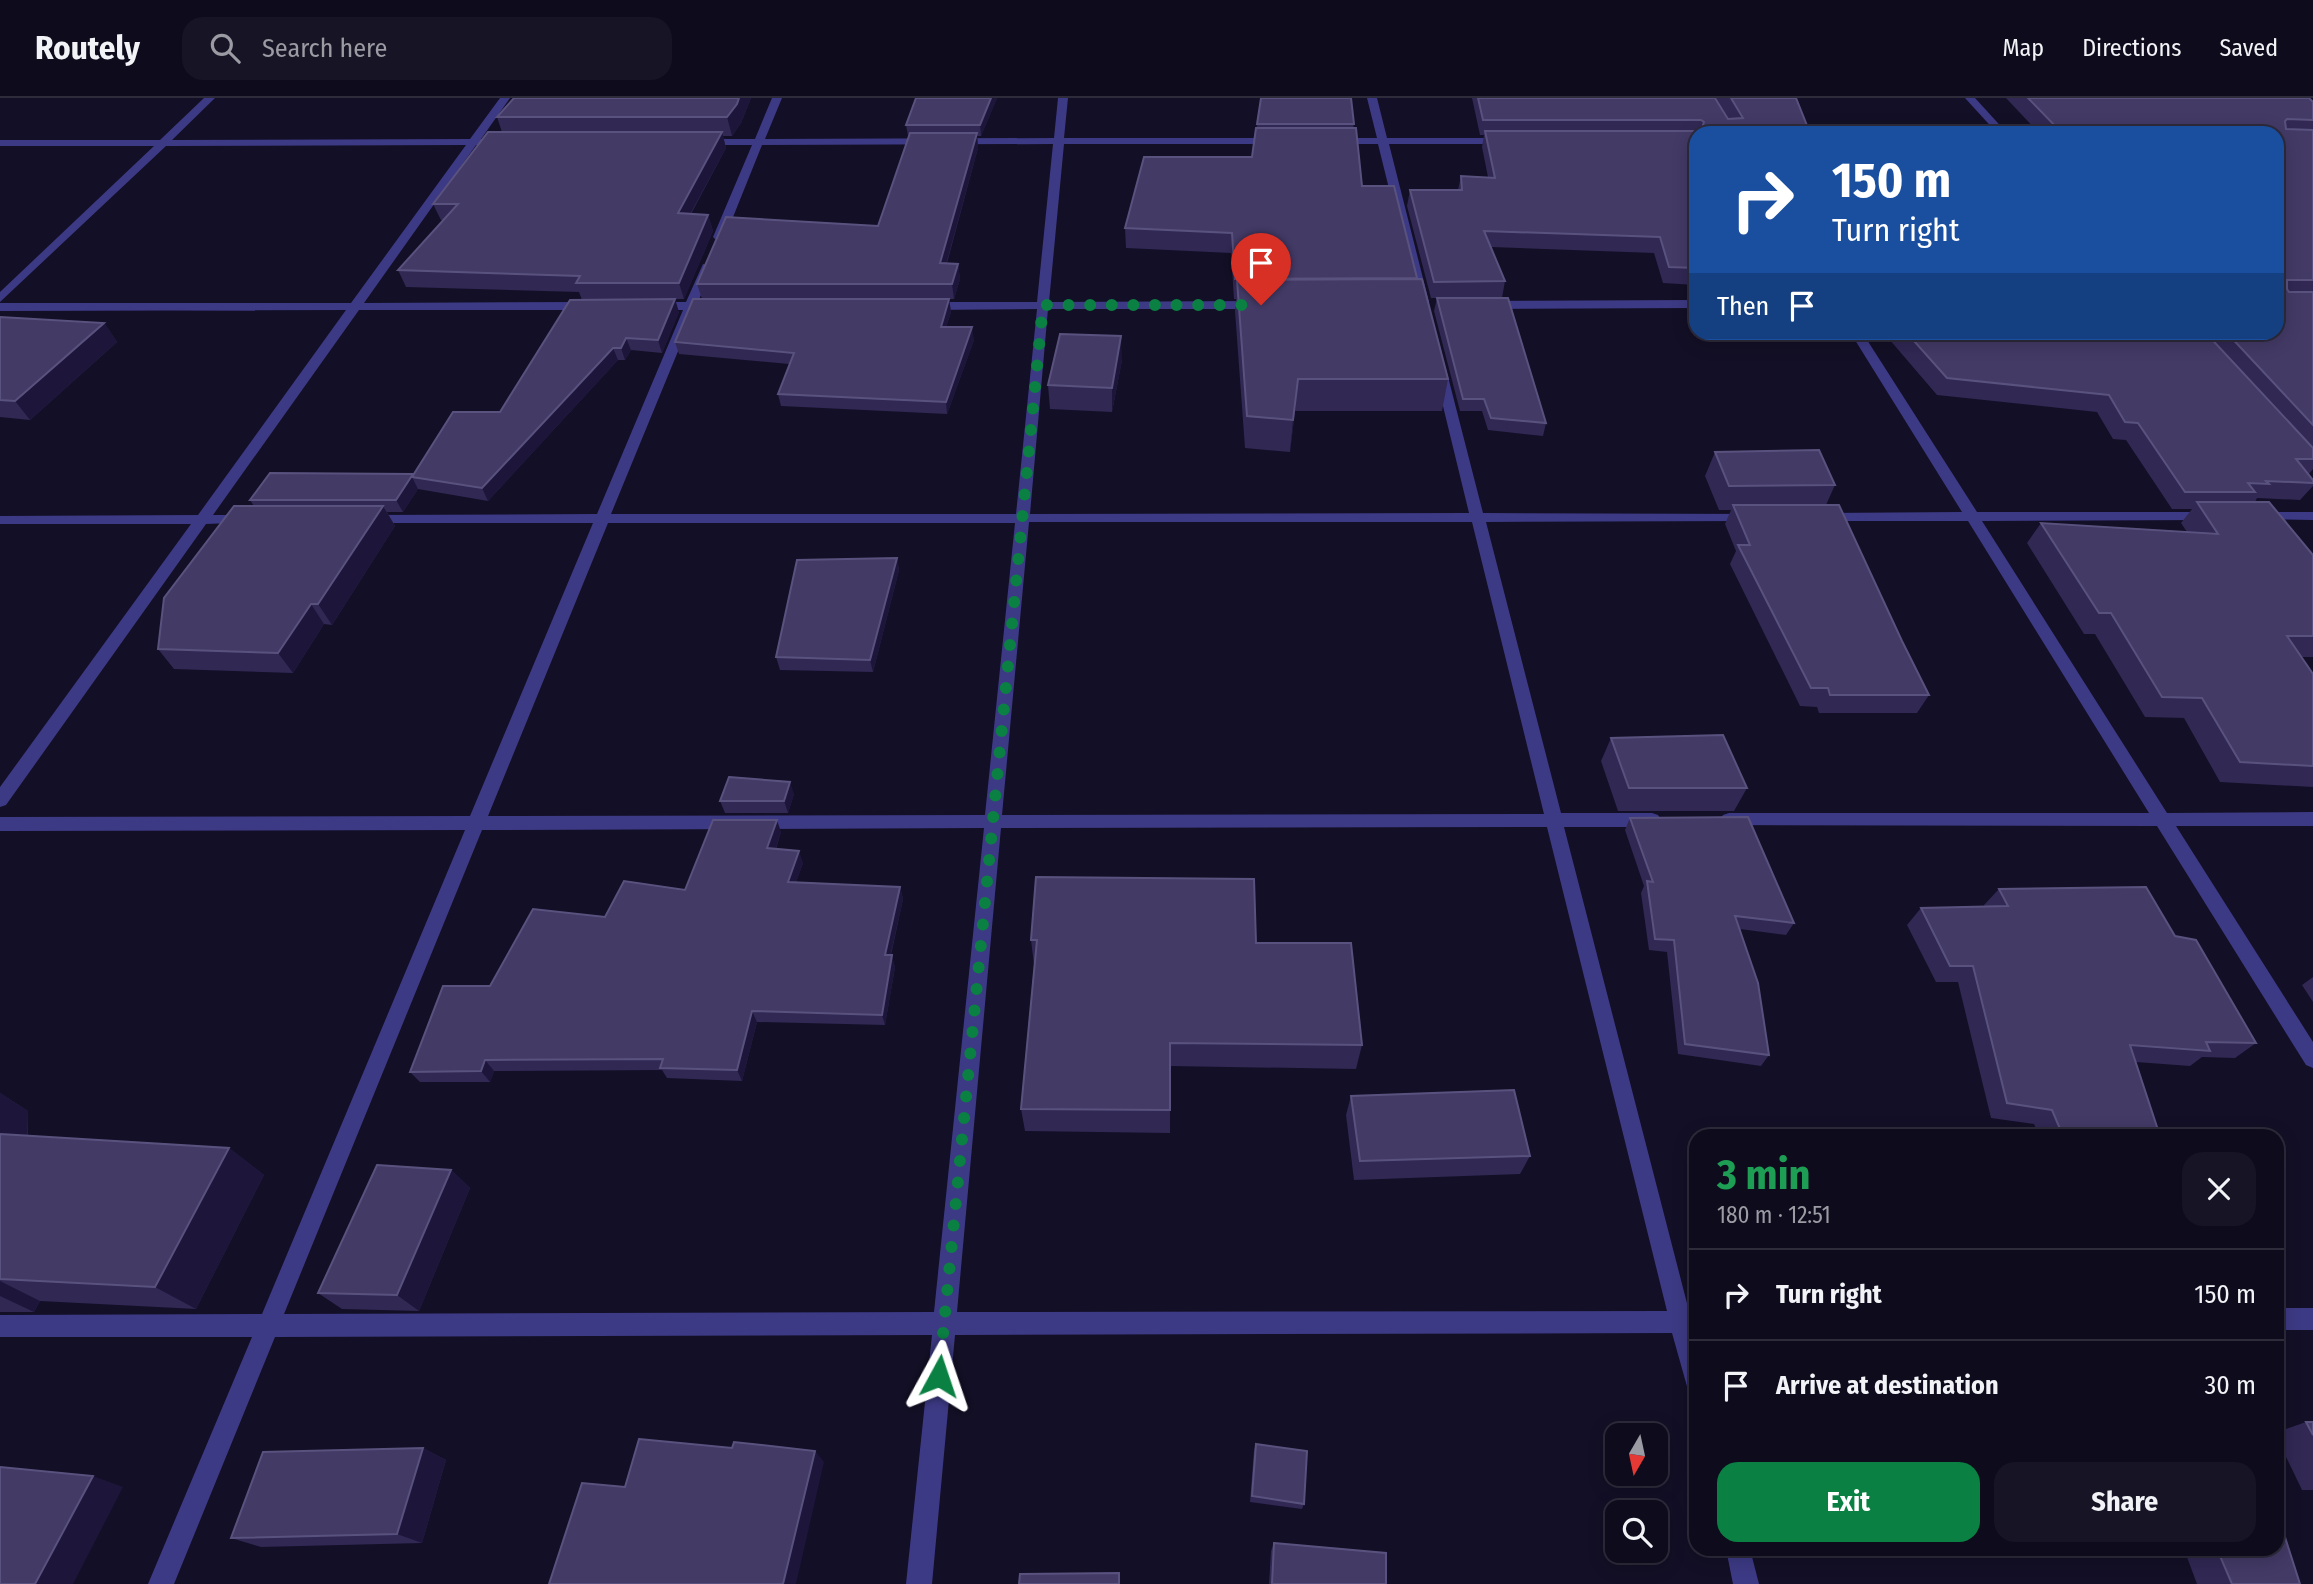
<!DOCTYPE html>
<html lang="en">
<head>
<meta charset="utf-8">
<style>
	:root { --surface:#0e0b1c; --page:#171425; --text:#f1f3f6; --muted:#9b9ba3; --line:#2e2b3b; --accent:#0b8043 }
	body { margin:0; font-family:"Fira Sans Condensed",sans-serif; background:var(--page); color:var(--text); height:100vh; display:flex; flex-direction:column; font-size:26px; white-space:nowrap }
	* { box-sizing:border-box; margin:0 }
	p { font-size:23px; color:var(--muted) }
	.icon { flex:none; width:38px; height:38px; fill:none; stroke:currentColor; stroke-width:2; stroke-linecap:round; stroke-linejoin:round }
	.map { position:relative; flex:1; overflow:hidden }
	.sheet { position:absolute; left:1689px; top:1031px; width:595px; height:427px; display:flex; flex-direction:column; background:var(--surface); border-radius:21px; box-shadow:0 4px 18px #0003,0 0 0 2px var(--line) }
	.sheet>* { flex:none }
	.banner { position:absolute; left:1689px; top:28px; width:595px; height:214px; border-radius:21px; box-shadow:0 4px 18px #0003,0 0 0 2px var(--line); background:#1a4fa0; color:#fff; overflow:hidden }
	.needle { width:46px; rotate:189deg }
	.fabs { position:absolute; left:1605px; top:1325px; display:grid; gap:14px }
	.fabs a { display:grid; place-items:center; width:63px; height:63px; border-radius:14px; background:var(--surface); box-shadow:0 4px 18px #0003,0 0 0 2px var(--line); font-size:35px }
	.pin { position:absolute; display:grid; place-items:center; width:60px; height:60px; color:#fff; margin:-72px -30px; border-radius:50% 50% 50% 0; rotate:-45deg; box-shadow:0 0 7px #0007 }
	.pin .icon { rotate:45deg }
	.me { position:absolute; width:77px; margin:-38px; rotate:5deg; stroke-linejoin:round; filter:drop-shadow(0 0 5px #0008) }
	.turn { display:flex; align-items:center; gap:24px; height:147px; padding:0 28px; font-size:32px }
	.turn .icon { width:91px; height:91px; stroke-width:2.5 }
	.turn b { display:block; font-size:49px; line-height:60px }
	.then { display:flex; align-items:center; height:66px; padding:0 28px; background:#0003; gap:14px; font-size:26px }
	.round { display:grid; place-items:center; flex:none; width:74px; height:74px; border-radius:21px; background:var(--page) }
	.head { display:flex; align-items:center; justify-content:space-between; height:119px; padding:0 28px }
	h1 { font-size:42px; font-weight:700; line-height:52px; color:#1e9e55 }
	.cta { display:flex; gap:14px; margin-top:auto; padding:14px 28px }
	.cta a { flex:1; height:80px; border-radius:21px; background:var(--accent); color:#fff; font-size:28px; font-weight:700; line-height:80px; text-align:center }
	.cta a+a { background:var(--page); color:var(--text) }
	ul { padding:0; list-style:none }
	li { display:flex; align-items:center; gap:21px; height:91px; padding:0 28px; border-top:2px solid var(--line) }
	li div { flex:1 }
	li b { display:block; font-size:26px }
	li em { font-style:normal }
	header { display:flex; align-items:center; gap:42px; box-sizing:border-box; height:98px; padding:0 35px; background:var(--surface); border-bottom:2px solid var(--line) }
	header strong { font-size:33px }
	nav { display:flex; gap:38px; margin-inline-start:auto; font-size:24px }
	.search { width:490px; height:63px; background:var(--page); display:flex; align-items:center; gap:18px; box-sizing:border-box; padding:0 24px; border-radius:21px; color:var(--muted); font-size:26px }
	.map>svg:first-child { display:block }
</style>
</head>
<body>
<header>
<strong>Routely</strong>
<div class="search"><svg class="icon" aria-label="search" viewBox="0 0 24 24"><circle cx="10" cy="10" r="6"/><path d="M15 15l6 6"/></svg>Search here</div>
<nav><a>Map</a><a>Directions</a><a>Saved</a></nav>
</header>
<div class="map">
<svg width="2313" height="1486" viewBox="0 0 2313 1486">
	<rect width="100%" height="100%" fill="#130f26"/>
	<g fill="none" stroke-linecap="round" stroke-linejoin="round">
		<g fill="#3d3a85" fill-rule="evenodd">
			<polygon points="204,0 215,0 172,42 470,41 500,0 510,0 481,41 506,42 506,46 476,47 364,205 590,204 596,208 590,212 359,212 213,417 248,417 255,421 253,424 206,426 6,707 0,709 0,689 191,426 0,426 0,418 198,417 346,212 0,213 0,205 351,205 466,47 166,48 0,204 0,194 154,48 0,48 0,42 160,42"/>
			<path d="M772,0H782L765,41L1054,40L1058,0H1068L1064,40H1276L1281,43L1276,46H1064L1049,204L1258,203L1264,207L1258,211H1048L1030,416L1469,415L1434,271L1440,267L1446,271L1483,415L1755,416V422L1750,423L1486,424L1561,715H1652L1658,717L1661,722L1658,727L1652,729H1564L1689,1213H1696V1296L1688,1292L1672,1235L955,1237L932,1486H906L932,1237L275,1239L174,1486H148L252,1239H0V1217L262,1216L465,732L0,733V719L470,718L593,425H367L360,421L367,417L597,416L683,212H653L647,208L653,204H686L703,166L713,168L698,204H712L718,208L712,212H695L611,416H1016L1037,211L926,212L920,208L926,204H1037L1053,46L762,47L725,139L715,141L713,139L752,47H702L697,44L702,41H755ZM1029,424H1472L1544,716L1002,717ZM608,425H1015L985,717L488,718ZM1547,729L1667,1213L957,1214L1001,730ZM984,730L934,1214L284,1216L482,732Z"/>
			<polygon points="1367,0 1377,0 1387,40 1507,40 1512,43 1507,46 1389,46 1429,204 1427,206 1417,204 1378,46 1335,46 1330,43 1335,40 1377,40"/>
			<polygon points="1965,0 1975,0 2007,35 1997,35"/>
			<polygon points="1696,202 1696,210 1486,211 1480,207 1486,203"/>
			<polygon points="1850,234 1862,234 1977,414 2208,414 2215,418 2208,422 1982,423 2167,715 2313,714 2313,728 2176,728 2313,944 2313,970 2306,967 2157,728 1723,727 1720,722 1723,717 1729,715 2149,715 1968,423 1823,423 1816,419 1823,415 1962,414"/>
			<polygon points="2257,414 2313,414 2313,422 2252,421 2250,418"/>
			<rect x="2277" y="1210" width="36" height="22"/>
			<polygon points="1726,1451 1750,1451 1759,1486 1733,1486"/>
		</g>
	</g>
	<g fill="#312854">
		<polygon points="514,0 751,0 741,25 732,38 723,38 726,50 691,116 708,117 713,133 684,201 591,202 679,214 662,255 631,252 625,262 618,262 488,403 418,391 403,414 387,414 395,428 332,527 324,526 293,575 174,571 158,551 254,408 250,402 413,376 500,314 582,202 579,194 406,189 398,172 444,122 441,122 433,106 502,34 497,19"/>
		<polygon points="997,0 981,38 977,38 978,50 947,165 958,166 960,181 954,201 702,201 697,186 878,128 909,38 908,38 906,27"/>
		<polygon points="1261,0 1354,26 1353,30 1362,88 1417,180 1448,281 1442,313 1295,313 1290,354 1245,350 1235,213 1236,201 1234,201 1231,155 1126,150 1125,130 1252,59"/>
		<polygon points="1472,0 1715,0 1729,21 1716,0 1796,0 1810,35 1696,35 1696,187 1663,185 1654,155 1491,149 1505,183 1502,200 1431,200 1407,108 1410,92 1458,92 1461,78 1488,79 1482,49 1484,37 1480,37"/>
		<polygon points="2006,0 2309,0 2313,4 2313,371 2308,377 2313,382 2313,388 2300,402 2257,400 2255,404 2248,403 2247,404 2313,457 2313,559 2301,559 2313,576 2313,689 2220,684 2184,620 2145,619 2095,536 2084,536 2027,445 2041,425 2187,434 2181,425 2192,411 2172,411 2126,342 2113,341 2097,314 1937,297 1883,234 2277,234 2277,35 2039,35"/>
		<polygon points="1437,200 1546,325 1543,338 1488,332 1482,313 1460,313 1434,213"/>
		<polygon points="949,201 951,214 946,229 974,242 947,316 781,308 778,296 789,266 679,256 675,244"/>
		<polygon points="0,219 104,225 117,244 30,322 0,319"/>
		<polygon points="1122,262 1112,314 1050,311 1048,287"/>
		<polygon points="1715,354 1835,387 1826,407 1902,543 1929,597 1917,615 1819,615 1817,609 1800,608 1730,466 1736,453 1725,426 1731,412 1719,412 1705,378"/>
		<polygon points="897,460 899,472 873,574 780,572 776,559"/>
		<polygon points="1611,640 1747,690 1734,713 1618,713 1601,663"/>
		<polygon points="794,696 788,715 725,715 720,703"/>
		<polygon points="1630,720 1794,825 1786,837 1740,831 1769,957 1761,968 1678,956 1667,854 1649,852 1641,795 1644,788 1625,732"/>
		<polygon points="781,734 776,751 803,765 796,784 900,789 903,801 891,857 895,869 885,927 757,924 742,983 667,980 662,972 494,973 490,984 420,984 410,974 490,888 605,819 685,792"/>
		<polygon points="1999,791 2175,838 2256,945 2235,960 2202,959 2190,968 2136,964 2160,1038 2039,1038 2034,1026 1991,1020 1958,884 1936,884 1907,827 1921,810 1985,809 1984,807"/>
		<polygon points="1031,842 1256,845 1362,947 1356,971 1170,968 1170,1035 1025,1033 1021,1011 1034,867"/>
		<polygon points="2313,879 2313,904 2302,887"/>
		<polygon points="0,995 28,1013 28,1038 229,1050 264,1077 196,1211 40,1203 34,1214 0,1214"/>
		<polygon points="1351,998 1530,1058 1520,1076 1354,1082 1346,1017"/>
		<polygon points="451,1072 470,1090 419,1213 342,1211 318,1195"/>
		<polygon points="2306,1324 2313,1324 2313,1392 2302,1392 2277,1340 2277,1334"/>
		<polygon points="1256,1346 1304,1406 1302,1411 1250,1404 1254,1352"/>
		<polygon points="423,1350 446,1362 422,1445 261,1449 231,1440"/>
		<polygon points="1274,1445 1386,1486 1269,1486 1271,1453"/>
		<polygon points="2184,1451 2277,1451 2300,1486 2197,1486"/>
	</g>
	<g fill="#1d163a">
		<polygon points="739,0 751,0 741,25 732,38 727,19"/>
		<polygon points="991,0 997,0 981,38 980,27"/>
		<polygon points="722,34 726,50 682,131 678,115"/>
		<polygon points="977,35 978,50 942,181 940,165"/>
		<polygon points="708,117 713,133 684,201 679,185"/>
		<polygon points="958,166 960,181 954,201 952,186"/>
		<polygon points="675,201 679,214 662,255 658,242"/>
		<polygon points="949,201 951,214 942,241 941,229"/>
		<polygon points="104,225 117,244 30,322 15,303"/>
		<polygon points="972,229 974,242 947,316 946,304"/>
		<polygon points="1121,238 1122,262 1112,314 1112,290"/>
		<polygon points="626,240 631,252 625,262 621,250"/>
		<polygon points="613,250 618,262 488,403 482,390"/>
		<polygon points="1298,281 1295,313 1290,354 1293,322"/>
		<polygon points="413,376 412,379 418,391 403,414 396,402"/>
		<polygon points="383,408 395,428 332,527 318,506"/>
		<polygon points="897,460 899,472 873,574 870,562"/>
		<polygon points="311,506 324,526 293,575 278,555"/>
		<polygon points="790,684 794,696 788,715 784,703"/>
		<polygon points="777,722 781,734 772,762 767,750"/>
		<polygon points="799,753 803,765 792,796 788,784"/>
		<polygon points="900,789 903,801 888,868 885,857"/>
		<polygon points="892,857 895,869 885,927 882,917"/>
		<polygon points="752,913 757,924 742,983 737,972"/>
		<polygon points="485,962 494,973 490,984 481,973"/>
		<polygon points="0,995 28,1013 27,1061 0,1045"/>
		<polygon points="229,1050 264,1077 196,1211 155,1189"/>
		<polygon points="451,1072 470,1090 419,1213 397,1197"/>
		<polygon points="0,1183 40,1203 34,1214 0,1198"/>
		<polygon points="423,1350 446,1362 422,1445 397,1436"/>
		<polygon points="815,1353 824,1364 796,1486 783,1486"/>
		<polygon points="93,1378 123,1389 73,1486 35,1486"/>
	</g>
	<g fill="#433a66" stroke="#5a527e" stroke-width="2">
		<polygon points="514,0 739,0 737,6 727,19 497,19"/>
		<polygon points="916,0 991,0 980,27 906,27"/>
		<polygon points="1261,0 1351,0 1354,26 1257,26"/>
		<polygon points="1478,0 1715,0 1728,21 1743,20 1731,0 1796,0 1810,35 1696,35 1696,170 1669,169 1660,139 1484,133 1505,183 1434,184 1410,92 1462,92 1461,78 1495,80 1485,33 1701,33 1704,24 1701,22 1483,22"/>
		<polygon points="2028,0 2309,0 2313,4 2313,22 2287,21 2285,23 2286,31 2313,32 2313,182 2287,182 2287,191 2289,194 2313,194 2313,327 2226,234 2277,234 2277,35 2062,35"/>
		<polygon points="1256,30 1356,30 1362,88 1394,88 1417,180 1235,181 1232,135 1125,130 1144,59 1252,59"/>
		<polygon points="488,34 722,34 678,115 708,117 679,185 576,185 580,178 398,172 458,106 433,106"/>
		<polygon points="910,35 977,35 940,165 958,166 952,186 697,186 726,119 878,128"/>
		<polygon points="1422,181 1448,281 1298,281 1293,322 1247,318 1237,182"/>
		<polygon points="1437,200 1508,200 1546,325 1491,320 1484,301 1463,301"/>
		<polygon points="675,201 658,242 626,240 621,250 613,250 482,390 412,379 453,314 500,314 570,202"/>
		<polygon points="693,201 949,201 941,229 972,229 946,304 778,296 794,255 675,244"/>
		<polygon points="0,219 104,225 15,303 0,302"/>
		<polygon points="1906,234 2205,234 2313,350 2313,361 2296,361 2313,382 2313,385 2266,383 2269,386 2248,385 2255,394 2185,394 2138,325 2125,324 2109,297 1947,280"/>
		<polygon points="1060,236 1121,238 1112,290 1048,287"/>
		<polygon points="1819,352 1835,387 1729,388 1715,354"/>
		<polygon points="270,375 413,376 396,402 250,402"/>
		<polygon points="2197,404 2269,404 2313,457 2313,538 2287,538 2313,576 2313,668 2240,664 2202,600 2162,599 2111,515 2099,515 2041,425 2218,436"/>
		<polygon points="1733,407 1839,407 1902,543 1929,597 1830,597 1828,590 1811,590 1738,447 1750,447"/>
		<polygon points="234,408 383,408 318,506 311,506 278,555 158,551 164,500"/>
		<polygon points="897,460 870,562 776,559 797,462"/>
		<polygon points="1723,637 1747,690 1629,690 1611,640"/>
		<polygon points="729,679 790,684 784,703 720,703"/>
		<polygon points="1748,719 1794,825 1735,818 1758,885 1769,957 1685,946 1674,842 1655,841 1647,783 1653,784 1630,720"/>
		<polygon points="713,722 777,722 767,750 799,753 788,784 900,789 885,857 892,857 882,917 752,913 737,972 660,970 663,961 485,962 481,973 410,974 443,888 490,888 533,811 605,819 624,783 685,792"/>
		<polygon points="1036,779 1254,781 1256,845 1351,845 1362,947 1170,945 1170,1012 1021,1011 1037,842 1031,842"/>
		<polygon points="2146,789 2175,838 2196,842 2256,945 2206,944 2210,953 2130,947 2160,1038 2063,1038 2052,1012 2007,1005 1973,868 1950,868 1921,810 2008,808 1999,791"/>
		<polygon points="1514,992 1530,1058 1360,1063 1351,998"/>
		<polygon points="0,1036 229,1050 155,1189 0,1181"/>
		<polygon points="377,1067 451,1072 397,1197 318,1195"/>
		<polygon points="2306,1324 2313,1324 2313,1337"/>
		<polygon points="639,1341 732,1350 734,1344 815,1353 783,1486 549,1486 582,1385 625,1389"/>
		<polygon points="1256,1346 1307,1353 1304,1406 1252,1398"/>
		<polygon points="423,1350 397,1436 231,1440 263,1354"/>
		<polygon points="0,1369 93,1378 35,1486 0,1486"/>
		<polygon points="2277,1414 2300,1486 2232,1486 2217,1451 2277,1451"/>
		<polygon points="1274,1445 1386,1455 1386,1486 1272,1486"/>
		<polygon points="1119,1475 1119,1486 1019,1486 1020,1476"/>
	</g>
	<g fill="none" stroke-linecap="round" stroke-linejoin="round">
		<polyline stroke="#0b8043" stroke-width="12" stroke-dasharray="0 21.6" points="939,1278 1043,207 1261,207"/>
	</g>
</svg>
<div class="fabs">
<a><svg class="needle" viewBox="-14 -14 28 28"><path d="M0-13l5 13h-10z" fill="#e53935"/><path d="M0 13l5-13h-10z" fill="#9b9ba3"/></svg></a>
<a><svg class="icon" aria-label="search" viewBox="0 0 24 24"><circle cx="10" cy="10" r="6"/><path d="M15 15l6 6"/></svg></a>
</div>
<div class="pin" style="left:1261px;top:207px;background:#d93025"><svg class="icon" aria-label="arrive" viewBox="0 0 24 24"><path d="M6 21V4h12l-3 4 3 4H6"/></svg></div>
<svg class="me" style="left:939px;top:1278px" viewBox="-20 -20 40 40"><path d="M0-17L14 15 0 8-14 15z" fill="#0b8043" stroke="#fff" stroke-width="4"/></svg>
<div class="banner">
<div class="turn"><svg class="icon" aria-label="right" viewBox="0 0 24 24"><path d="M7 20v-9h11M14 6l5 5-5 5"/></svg><div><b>150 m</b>Turn right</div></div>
<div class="then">Then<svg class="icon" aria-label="arrive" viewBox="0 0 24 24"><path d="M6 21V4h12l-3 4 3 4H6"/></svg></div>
</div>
<section class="sheet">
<div class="head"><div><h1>3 min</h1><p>180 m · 12:51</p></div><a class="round"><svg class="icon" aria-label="close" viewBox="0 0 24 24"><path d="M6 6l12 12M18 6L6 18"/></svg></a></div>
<ul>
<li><svg class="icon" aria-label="right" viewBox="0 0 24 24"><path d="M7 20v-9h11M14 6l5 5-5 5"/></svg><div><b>Turn right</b></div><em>150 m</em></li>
<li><svg class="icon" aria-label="arrive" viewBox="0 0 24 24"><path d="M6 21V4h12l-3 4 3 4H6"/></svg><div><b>Arrive at destination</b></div><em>30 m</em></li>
</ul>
<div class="cta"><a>Exit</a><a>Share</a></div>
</section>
</div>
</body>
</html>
